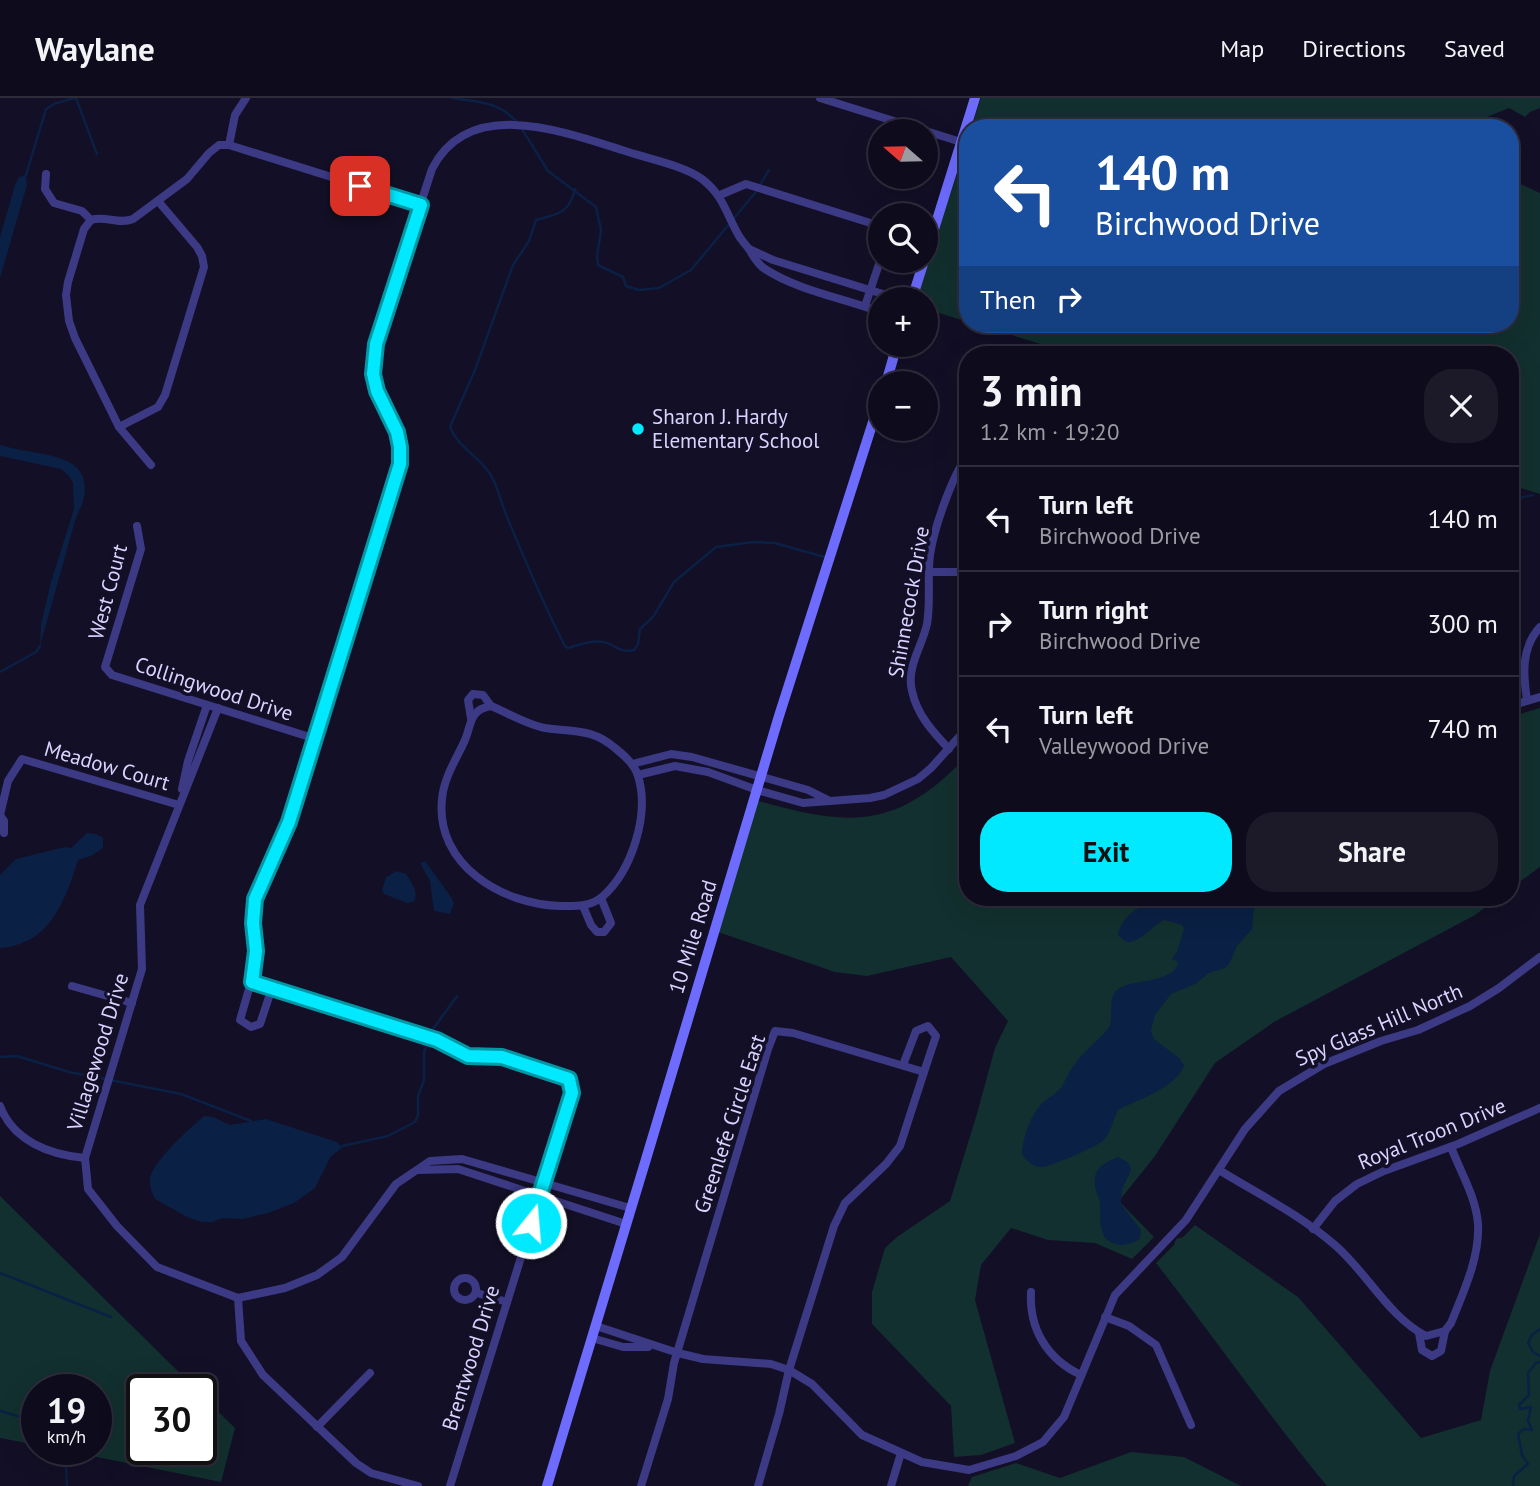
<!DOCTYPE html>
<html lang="en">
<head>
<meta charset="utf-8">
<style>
	:root { --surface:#0e0b1c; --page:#1c1929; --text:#f1f3f6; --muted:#9b9ba3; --line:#2e2b3b; --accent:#01e9fe }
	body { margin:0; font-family:"PT Sans",sans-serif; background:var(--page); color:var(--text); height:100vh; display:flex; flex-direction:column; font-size:26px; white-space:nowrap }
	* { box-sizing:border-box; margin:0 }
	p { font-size:23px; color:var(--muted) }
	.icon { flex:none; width:38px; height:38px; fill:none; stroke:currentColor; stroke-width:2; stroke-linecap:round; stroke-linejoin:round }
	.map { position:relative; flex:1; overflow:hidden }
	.sheet { position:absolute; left:959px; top:248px; width:560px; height:560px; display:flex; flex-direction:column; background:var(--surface); border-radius:28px; box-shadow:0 7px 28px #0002,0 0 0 2px var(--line) }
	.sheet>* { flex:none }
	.guide { position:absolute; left:959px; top:21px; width:560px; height:214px; border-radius:28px; box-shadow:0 7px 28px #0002,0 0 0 2px var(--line); background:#1a4fa0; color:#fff; overflow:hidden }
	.needle { width:46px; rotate:290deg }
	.controls { position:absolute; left:868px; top:21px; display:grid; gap:14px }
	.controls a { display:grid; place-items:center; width:70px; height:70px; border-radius:50%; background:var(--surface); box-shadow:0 7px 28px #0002,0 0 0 2px var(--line); font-size:35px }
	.speed { position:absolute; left:21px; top:1276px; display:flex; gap:14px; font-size:35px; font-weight:700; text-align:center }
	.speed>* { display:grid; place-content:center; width:91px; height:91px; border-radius:50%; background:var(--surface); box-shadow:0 7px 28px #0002,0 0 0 2px var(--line); line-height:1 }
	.speed small { font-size:18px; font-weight:400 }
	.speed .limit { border:4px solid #111; border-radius:10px; background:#fff; color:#111 }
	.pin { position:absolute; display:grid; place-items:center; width:60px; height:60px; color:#fff; margin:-30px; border-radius:14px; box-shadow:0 4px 10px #0006 }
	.me { position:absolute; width:77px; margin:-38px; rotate:17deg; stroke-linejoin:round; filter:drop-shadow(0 0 5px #0008) }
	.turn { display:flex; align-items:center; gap:24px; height:147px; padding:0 21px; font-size:32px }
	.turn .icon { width:91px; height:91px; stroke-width:2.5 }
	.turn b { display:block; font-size:49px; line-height:60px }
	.then { display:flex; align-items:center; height:66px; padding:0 21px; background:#0003; gap:14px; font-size:26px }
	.round { display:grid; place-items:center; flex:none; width:74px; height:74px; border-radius:28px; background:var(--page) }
	.head { display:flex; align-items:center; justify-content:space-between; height:119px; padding:0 21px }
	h1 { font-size:42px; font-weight:700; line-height:52px }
	.button { display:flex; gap:14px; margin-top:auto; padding:14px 21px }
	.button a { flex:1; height:80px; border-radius:28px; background:var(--accent); color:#111; font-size:28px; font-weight:700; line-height:80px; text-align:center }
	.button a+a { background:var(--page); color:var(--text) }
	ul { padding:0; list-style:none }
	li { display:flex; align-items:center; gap:21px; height:105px; padding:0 21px; border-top:2px solid var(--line) }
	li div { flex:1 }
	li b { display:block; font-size:26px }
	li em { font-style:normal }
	header { display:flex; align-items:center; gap:42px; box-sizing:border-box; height:98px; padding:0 35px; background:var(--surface); border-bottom:2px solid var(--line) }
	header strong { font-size:33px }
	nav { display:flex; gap:38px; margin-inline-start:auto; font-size:24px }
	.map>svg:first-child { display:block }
</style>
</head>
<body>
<header>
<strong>Waylane</strong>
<nav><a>Map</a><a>Directions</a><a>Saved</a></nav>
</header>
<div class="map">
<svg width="1540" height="1388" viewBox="0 0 1540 1388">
	<rect width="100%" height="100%" fill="#130f26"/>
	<g fill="#12302f">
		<polygon points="981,0 1540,0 1540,10 1530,14 1525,19 1509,10 1472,25 1474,30 971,30"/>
		<polygon points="968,41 968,224 926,211 926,201 917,201"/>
		<polygon points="1510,81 1540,95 1540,396 1514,388 1510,397 1510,257 1077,257 975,226 1510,226"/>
		<polygon points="1540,610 1540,769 1510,791 1510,619"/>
		<path d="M956,669L968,679V800H1498L1475,817L1274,924L1215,965L1155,1058L1119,1103L1154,1139L1132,1161L1095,1145L1048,1142L1011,1130L981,1167L975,1202L1015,1345L981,1357L954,1359L951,1308L872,1226V1194L885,1150L897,1139L950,1103L976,1019L995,950L1008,923L951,859L867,878L835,874L718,834L758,703C841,726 890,734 956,669Z"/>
		<polygon points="0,1098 196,1291 142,1292 142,1351 201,1351 201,1297 235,1330 221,1384 57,1351 96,1351 96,1292 37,1292 37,1347 0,1340"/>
		<path d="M1195,1127L1298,1199L1421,1340L1481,1322L1490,1273L1540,1136V1388H1327C1267,1316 1214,1239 1156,1165L1174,1147L1176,1141L1183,1139Z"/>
		<polygon points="1131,1354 1184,1359 1241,1388 968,1388 972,1379 1016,1365 1060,1380"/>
	</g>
	<g fill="#0a2044">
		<polygon points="26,77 27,87 0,180 0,139 15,87 19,79"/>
		<path d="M0,347C9,349 18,352 27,353C54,358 91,361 84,399C82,410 75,418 73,430L40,548L41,527L51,484L74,411L73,385L69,378L61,371L0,358Z"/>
		<path d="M87,735L96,736L103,740V750L91,758L78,762C65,804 49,847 0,850V777L16,761L65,749L71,750Z"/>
		<polygon points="425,763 451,799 454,805 450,816 434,813 430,783 420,765"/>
		<path d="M397,773L406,776C412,785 419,794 414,804L407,805L384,796L382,792L386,779Z"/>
		<path d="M1212,800H1255L1252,831L1237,848L1229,866L1225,870L1209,875L1195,886L1171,896L1155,917L1151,932L1154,941L1179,960L1184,967C1178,989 1137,1002 1118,1012C1113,1022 1111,1033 1104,1042C1098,1048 1047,1071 1039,1069C1032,1068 1026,1062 1022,1056C1023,1039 1031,1014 1045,1003C1049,999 1054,997 1058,993C1065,986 1068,974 1075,966C1084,953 1097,943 1108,931C1115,922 1106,900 1118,891C1131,881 1176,885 1178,864L1172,861L1177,854L1184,831L1182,827L1164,822C1149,828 1132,858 1118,836C1130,795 1174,806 1207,808L1212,804Z"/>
		<path d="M204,1018L213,1019L230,1027L266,1021L337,1044L342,1050L331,1058L315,1090L294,1105L268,1115L243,1121L223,1120L212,1124H202L187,1119L155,1101C152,1095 149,1088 150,1080C153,1063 190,1030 204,1018Z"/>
		<path d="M1118,1059L1129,1065L1131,1072L1122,1091L1121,1106L1141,1132L1140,1141C1128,1148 1116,1150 1105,1140C1099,1128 1100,1120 1100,1107C1100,1100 1099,1103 1097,1096C1091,1074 1097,1068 1118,1059Z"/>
	</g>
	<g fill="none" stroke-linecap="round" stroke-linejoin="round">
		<g stroke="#0a2044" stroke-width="2.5">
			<polyline points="76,0 97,56"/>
			<path d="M452,0C478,4 497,3 516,23"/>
			<polyline points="522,31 548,73 596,109 601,132 597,159 598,167 623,179 626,188 639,192 659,190 691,172 755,95 769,72"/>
			<polyline points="26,77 46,11 54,6 74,0"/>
			<path d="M575,91C569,116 558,116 536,122L529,143L513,167L475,272L450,329C459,352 484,360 494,383C499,394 502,407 507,419C525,462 543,506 565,548L568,550C581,546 594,541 607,545C617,549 622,555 634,552L638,546L640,531L653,519L674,484L716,449L754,444L775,445L828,460"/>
			<polyline points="1510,412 1519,400 1533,397"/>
			<polyline points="0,574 36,554 40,548"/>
			<polyline points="0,959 17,958 69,974 181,996 251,1023"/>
			<polyline points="342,1048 388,1038 415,1024 418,1017 418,998 424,982 424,954 433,931 457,898"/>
			<polyline points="0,1175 111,1219"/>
			<polyline points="1540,1231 1532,1237 1528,1245 1533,1254 1540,1258"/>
			<polyline points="0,1313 24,1320"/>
			<polyline points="65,1351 67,1388"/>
			<polyline points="1513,1388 1514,1378 1528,1366 1522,1357 1518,1336 1524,1331 1532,1332 1528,1323 1531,1309 1520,1311 1519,1307 1529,1297 1528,1275 1536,1265 1540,1264"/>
		</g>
		<g stroke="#3c3a85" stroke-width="8">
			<polyline points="820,0 961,44"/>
			<polyline points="229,47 235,17 246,0"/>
			<path d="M46,76L45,91L54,105L82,113L91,122C105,117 118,127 133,121L187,81L209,55L219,47H229L421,107"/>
			<polyline points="720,97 746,86 880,128"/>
			<polyline points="91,122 84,131 68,184 66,197 69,223 75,240 119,329 151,367"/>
			<polyline points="749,151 773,162 899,201"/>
			<polyline points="865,208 880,163"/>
			<polyline points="119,329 158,309 165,297 204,169 202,158 197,149 158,103"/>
			<polyline points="137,428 141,451 105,569 112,577 316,641"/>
			<polyline points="930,474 968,474"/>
			<path d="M1527,602C1523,576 1521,550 1540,529"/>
			<path d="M491,608C508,615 528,627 545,630C573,634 592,630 615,650C624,657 635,667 638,678C650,716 632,773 602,799C590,809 575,808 561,808C503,807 435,767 442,701C444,679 456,662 465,642C472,625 469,612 491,608Z"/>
			<polyline points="1510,608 1540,599"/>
			<polyline points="218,610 140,807 142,871 85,1060 88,1091 117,1128 157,1169 238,1200 285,1190 317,1177 342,1159 396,1086 430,1063 462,1061 630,1110"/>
			<polyline points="471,620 468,602 473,596 483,597 491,608"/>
			<path d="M949,651C933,634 917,617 912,593C906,569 922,549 927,526C931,503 927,479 930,457C934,430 952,378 968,357"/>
			<polyline points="632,666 671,656 692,659 808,692 830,703"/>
			<polyline points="638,677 675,668 708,674 757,692 803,705 870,700 884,697 918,681 931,670 968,629"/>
			<polyline points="182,691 188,663 207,607"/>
			<polyline points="4,735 4,723 0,717 8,683 22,661 179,707"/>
			<polyline points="583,808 591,827 597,834 604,834 611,825 601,800"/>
			<polyline points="252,884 272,890"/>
			<polyline points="72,888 132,905"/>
			<polyline points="903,967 916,933 928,928 936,938 924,974"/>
			<path d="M0,1008C13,1043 50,1057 85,1060"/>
			<polyline points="418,1072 458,1071 626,1126"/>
			<path d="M1219,1072C1258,1096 1301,1117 1336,1148C1367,1175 1389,1219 1426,1238L1445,1233L1451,1225C1463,1195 1480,1159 1478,1126C1476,1099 1460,1073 1451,1049"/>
			<polyline points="1313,1131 1335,1103 1357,1086 1384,1073 1458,1046 1540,1010"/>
			<circle cx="465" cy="1191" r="11"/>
			<path d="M1031,1194C1029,1231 1047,1261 1081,1277"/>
			<polyline points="477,1195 507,1204"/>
			<polyline points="238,1200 241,1243 263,1277 356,1365 371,1375 418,1388"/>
			<polyline points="1105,1219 1129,1228 1156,1247 1191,1327"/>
			<polyline points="596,1228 678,1255 703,1261 771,1266 789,1272 812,1286 862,1337 922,1364 969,1372 1016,1358 1043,1344 1064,1319 1115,1197 1186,1122 1245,1031 1279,993 1324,966 1381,943 1418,932 1470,908 1499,890 1540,859"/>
			<polyline points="1419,1235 1422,1252 1432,1258 1441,1253 1445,1233"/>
			<polyline points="592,1240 623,1249 648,1249"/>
			<polyline points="317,1329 370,1275"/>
			<path d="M450,1388L572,995L569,981L502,959L468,958L437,942L272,890L260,926L251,929L240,922L253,877L256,853L253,825L255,801L289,724L396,385L400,349L397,334L377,293L373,276L375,246L432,71C468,0 557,31 622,52C645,60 683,67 702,81C724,98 726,116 739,138C742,143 746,147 749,151C754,159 757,166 765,171C799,193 843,200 880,214"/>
			<polyline points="641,1388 668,1301 674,1265 768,951 775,933 793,935 924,974 900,1048 886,1066 845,1105 834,1128 789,1272 779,1316 758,1388"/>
			<polyline points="891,1388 901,1355"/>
		</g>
		<g stroke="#6d6cfe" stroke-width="10">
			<polyline points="926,157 975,0"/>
			<polyline points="912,201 924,163"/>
			<polyline points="886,285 897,247"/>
			<path d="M547,1388C626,1132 701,874 779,618C812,512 847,407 880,302"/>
		</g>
	</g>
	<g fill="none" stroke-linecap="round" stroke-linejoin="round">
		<g stroke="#0197a5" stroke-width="18">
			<polyline id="route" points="360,88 421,107 376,246 373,276 377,293 397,334 400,349 400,366 289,724 255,801 253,825 256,853 252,884 437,942 468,958 502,959 569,981 572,995 531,1125"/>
		</g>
		<use href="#route" stroke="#01e9fe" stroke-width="12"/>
	</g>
	<circle fill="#01e9fe" stroke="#130f26" stroke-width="2.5" cx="638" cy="331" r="7"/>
	<g text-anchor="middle" stroke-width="7" stroke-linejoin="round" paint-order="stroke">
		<g font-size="21" fill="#d9d4ff" stroke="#130f26" text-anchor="start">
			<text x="652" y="326">Sharon J. Hardy<tspan x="652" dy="24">Elementary School</tspan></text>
		</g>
		<g font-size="21" fill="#d9d4ff" stroke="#130f26">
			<text transform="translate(108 494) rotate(-75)" y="7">West Court</text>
			<text transform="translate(909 504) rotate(-80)" y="7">Shinnecock Drive</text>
			<text transform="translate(214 591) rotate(18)" y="7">Collingwood Drive</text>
			<text transform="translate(107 668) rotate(16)" y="7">Meadow Court</text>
			<text transform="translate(693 839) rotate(-73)" y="7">10 Mile Road</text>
			<text transform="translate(1379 927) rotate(-23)" y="7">Spy Glass Hill North</text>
			<text transform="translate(98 954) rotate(-73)" y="7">Villagewood Drive</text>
			<text transform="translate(730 1026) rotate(-72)" y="7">Greenlefe Circle East</text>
			<text transform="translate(1432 1036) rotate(-22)" y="7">Royal Troon Drive</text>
			<text transform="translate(471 1260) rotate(-73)" y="7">Brentwood Drive</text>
		</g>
	</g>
</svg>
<div class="controls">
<a><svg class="needle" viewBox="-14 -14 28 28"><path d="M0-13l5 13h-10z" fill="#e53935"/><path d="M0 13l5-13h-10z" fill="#9b9ba3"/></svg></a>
<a><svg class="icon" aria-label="search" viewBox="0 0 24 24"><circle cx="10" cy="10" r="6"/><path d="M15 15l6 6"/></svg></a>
<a>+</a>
<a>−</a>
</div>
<div class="speed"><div>19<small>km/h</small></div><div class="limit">30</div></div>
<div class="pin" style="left:360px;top:88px;background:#d93025"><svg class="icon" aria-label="arrive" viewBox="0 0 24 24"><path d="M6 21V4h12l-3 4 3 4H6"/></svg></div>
<svg class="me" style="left:531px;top:1125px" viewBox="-20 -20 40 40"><circle r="17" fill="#01e9fe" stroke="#fff" stroke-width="3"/><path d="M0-11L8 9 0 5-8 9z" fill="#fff"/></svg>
<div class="guide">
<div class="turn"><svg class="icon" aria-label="left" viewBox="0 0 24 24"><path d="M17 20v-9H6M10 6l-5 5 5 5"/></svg><div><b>140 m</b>Birchwood Drive</div></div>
<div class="then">Then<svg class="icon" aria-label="right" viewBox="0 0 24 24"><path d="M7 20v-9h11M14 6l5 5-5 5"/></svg></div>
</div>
<section class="sheet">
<div class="head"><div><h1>3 min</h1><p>1.2 km · 19:20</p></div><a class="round"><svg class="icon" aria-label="close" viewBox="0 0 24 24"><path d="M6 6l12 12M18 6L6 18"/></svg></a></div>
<ul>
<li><svg class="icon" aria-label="left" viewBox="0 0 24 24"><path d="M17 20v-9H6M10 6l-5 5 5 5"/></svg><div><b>Turn left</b><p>Birchwood Drive</p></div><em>140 m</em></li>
<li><svg class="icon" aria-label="right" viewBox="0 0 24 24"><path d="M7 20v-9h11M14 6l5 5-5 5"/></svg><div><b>Turn right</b><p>Birchwood Drive</p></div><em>300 m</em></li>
<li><svg class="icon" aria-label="left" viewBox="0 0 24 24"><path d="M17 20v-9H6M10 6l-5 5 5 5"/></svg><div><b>Turn left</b><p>Valleywood Drive</p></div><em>740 m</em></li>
</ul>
<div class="button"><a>Exit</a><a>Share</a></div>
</section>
</div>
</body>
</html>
